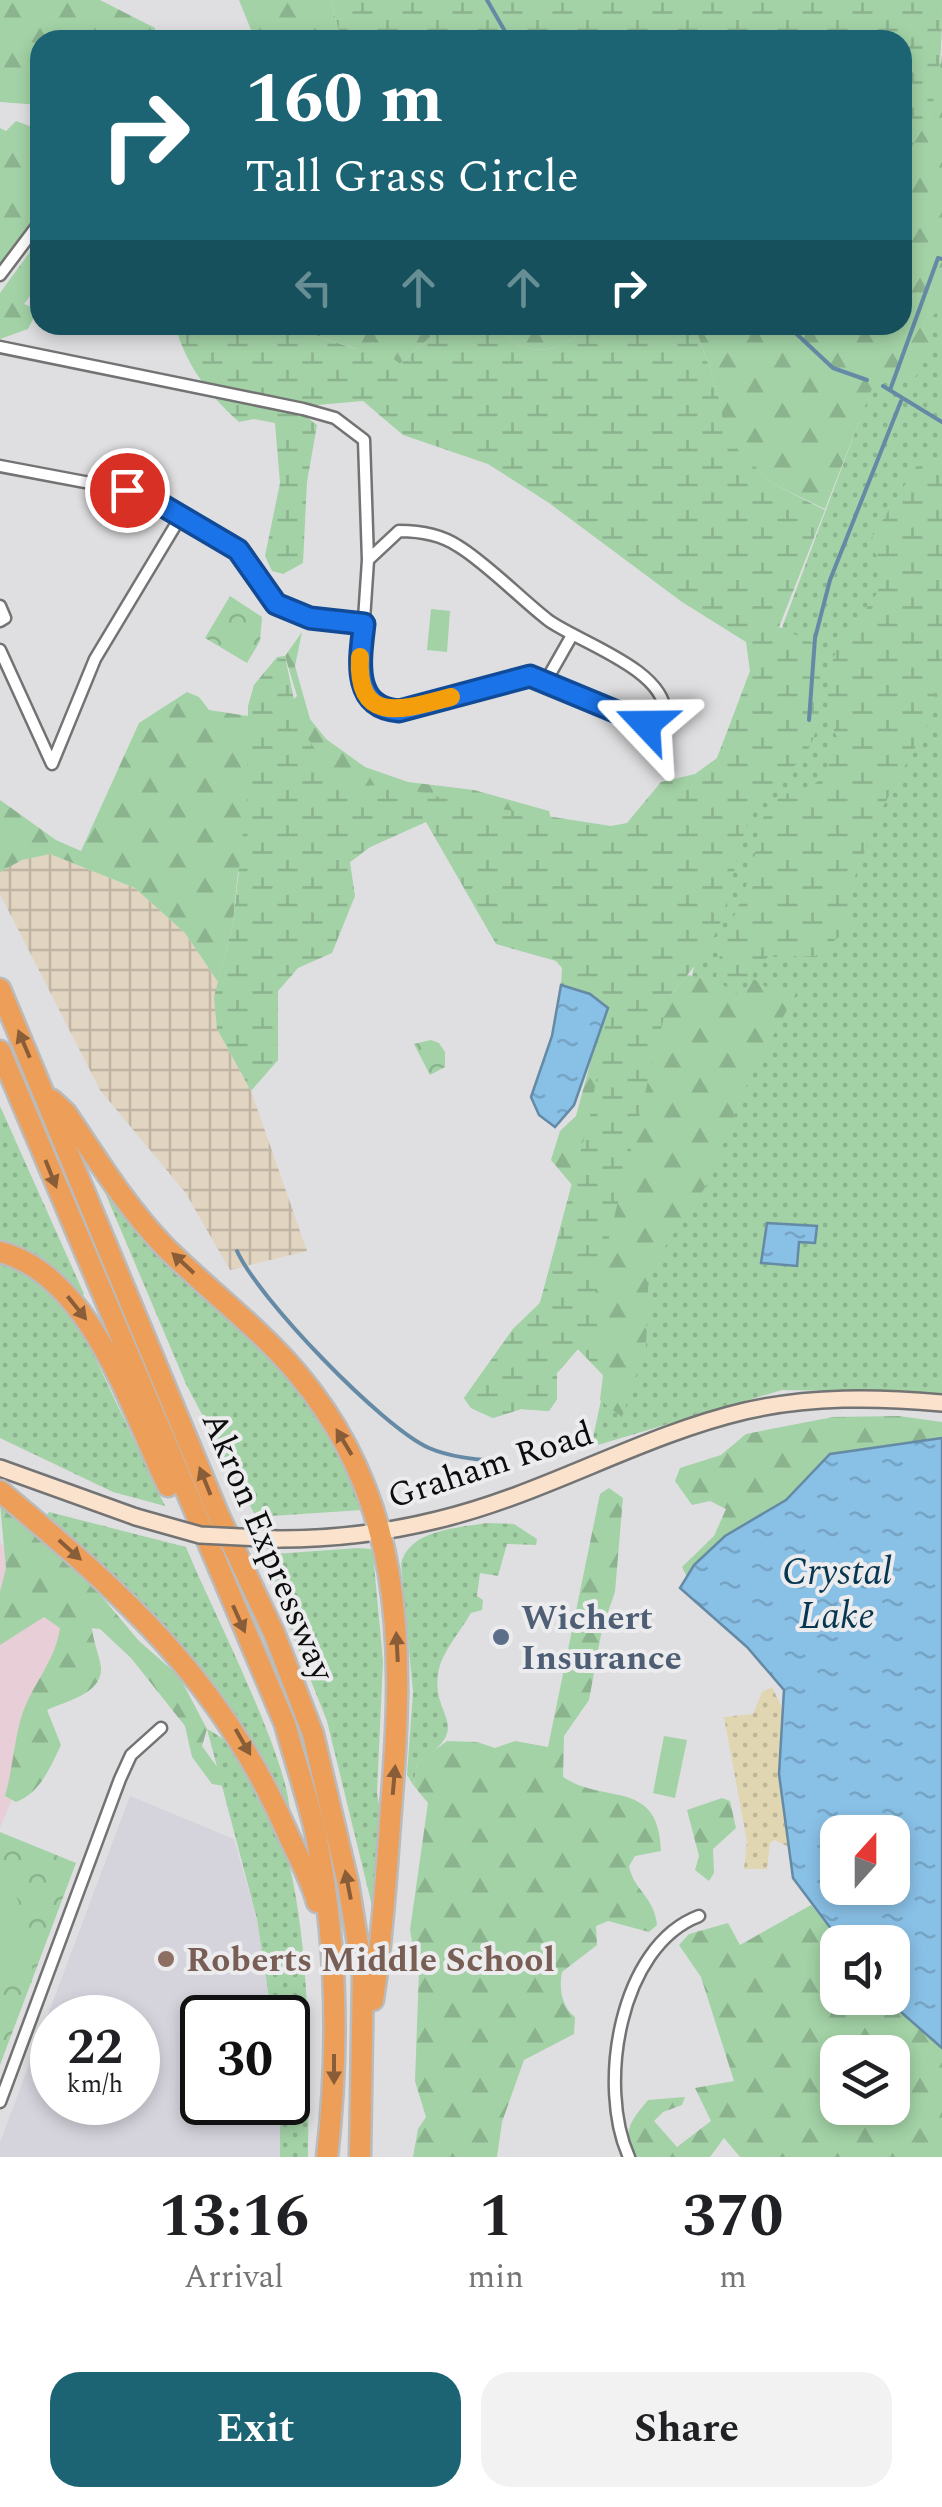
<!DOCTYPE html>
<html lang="en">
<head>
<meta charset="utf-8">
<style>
	:root { --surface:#fff; --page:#f2f2f2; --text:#202124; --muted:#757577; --accent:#1c6473 }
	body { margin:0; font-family:Spectral,serif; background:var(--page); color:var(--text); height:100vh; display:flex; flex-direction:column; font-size:38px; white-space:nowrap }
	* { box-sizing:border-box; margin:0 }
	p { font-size:32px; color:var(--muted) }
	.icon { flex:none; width:55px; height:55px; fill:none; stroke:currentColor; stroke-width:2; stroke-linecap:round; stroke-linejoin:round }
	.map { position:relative; height:2157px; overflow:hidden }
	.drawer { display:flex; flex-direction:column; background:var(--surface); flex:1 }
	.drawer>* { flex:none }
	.hud { position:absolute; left:30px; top:30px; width:882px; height:305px; border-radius:30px; box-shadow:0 5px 15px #0003; background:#1c6473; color:#fff; overflow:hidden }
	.needle { width:65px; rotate:21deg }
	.buttons { position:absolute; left:820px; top:1815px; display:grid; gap:20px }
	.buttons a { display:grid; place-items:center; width:90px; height:90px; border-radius:20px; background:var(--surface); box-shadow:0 5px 15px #0003; font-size:50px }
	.speed { position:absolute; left:30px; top:1995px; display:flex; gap:20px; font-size:50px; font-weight:700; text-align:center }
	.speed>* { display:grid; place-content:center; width:130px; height:130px; border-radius:50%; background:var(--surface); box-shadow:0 5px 15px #0003; line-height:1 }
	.speed small { font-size:25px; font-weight:400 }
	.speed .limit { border:5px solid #111; border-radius:15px; background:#fff; color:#111 }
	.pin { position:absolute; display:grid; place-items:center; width:85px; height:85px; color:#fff; margin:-42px; border:5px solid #fff; border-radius:50%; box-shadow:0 2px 10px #0007 }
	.me { position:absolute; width:110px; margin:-55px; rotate:293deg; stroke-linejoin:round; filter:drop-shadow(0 0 8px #0008) }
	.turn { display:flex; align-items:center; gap:35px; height:210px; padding:0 50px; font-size:45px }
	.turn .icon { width:130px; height:130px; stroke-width:2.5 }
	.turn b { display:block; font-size:70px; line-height:85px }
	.lanes { display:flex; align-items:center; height:95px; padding:0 50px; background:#0003; justify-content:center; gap:50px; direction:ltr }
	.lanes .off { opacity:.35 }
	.eta { display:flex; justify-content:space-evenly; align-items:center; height:170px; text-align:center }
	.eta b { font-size:60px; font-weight:700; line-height:70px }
	.primary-button { display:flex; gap:20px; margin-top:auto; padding:20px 50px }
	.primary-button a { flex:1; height:115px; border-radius:30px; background:var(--accent); color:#fff; font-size:40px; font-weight:700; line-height:115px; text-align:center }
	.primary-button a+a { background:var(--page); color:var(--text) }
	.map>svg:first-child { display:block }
</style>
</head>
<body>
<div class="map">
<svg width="942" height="2157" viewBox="0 0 942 2157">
	<defs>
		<pattern id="industrial-grid" width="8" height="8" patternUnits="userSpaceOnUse" patternTransform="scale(2.5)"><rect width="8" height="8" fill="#e1d4c0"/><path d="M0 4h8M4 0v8" fill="none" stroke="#c0b5a4"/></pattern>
		<pattern id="grass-dots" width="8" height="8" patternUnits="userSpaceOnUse" patternTransform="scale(2.5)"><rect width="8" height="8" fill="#a3d2a6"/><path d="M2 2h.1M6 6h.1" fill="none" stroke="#8bb38e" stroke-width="1.8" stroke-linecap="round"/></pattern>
		<pattern id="forest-firs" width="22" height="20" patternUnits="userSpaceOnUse" patternTransform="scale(2.5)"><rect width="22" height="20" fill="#a3d2a6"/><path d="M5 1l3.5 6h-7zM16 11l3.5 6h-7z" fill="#8bb38e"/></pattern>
		<pattern id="wetland-marsh" width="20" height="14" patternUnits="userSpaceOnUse" patternTransform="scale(2.5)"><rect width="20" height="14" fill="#a3d2a6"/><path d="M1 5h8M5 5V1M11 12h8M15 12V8" fill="none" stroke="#8bb38e"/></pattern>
		<pattern id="sand-dots" width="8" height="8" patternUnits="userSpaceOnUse" patternTransform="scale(2.5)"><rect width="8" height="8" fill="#e0d6b1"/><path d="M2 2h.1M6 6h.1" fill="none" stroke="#bfb697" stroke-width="1.8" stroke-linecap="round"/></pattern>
		<pattern id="park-crowns" width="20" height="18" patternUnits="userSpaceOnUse" patternTransform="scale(2.5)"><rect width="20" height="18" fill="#a3d2a6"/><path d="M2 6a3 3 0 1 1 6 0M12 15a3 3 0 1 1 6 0" fill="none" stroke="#8bb38e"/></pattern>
		<pattern id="water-ripples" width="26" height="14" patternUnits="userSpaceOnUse" patternTransform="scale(2.5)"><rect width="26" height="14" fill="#89c0e6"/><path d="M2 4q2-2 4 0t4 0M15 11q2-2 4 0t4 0" fill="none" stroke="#75a4c4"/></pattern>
	</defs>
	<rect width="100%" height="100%" fill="#dfdfe1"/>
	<polygon fill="#e7ced7" points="0,1542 81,1630 0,1828"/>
	<polygon fill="url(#industrial-grid)" points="50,854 135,888 185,933 218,982 217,1029 251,1091 307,1251 230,1270 185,1192 100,1090 0,894 0,872 22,860"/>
	<path fill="#d5d4dd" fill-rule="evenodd" d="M130,1796L234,1839L257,1919L272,2017L202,2018V2102L280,2103V2157H0V2142ZM52,2018H138V2102H52Z"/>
	<g fill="url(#grass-dots)">
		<polygon points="942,206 942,1393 782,1390 591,1447 746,724 895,325 902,325"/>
		<polygon points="0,1106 84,1294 80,1298 0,1245"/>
		<polygon points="101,1183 288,1373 333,1434 362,1510 256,1517 186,1384"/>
		<polygon points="0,1258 42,1279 81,1328 165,1506 113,1492 0,1438"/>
		<path d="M49,1512L186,1547C207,1600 298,1775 289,1820C241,1694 139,1611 45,1518Z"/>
		<path d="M487,1523L514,1524L537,1539L536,1545L507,1544L498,1576L480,1573L477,1596L483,1600L482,1610L471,1613C462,1629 443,1651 439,1669C428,1718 478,1724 417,1763L414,1786L407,1775L413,1692L401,1564C409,1530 456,1528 487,1523Z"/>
		<polygon points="357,1548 371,1549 373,1554 383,1661 377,1793 381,1817 373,1910 327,1721 261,1555"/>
		<path d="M207,1729C319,1785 309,2049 308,2157H280V2103L288,2102V2018L272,2017L257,1919Z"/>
	</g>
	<g fill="url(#forest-firs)" fill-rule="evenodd">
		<polygon points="0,0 100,0 155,28 155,40 40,40 40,105 0,102"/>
		<polygon points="239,0 331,0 341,40 277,40 251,30"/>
		<path d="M942,55V312L934,314L925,360L912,383L878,373L825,509L773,484L722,435C726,404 705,356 694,325H902L903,156L929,114Z"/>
		<polygon points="16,121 40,130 40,216 0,265 0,128 6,131"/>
		<polygon points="40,238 40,283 24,304 38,310 28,329 0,339 0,293"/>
		<polygon points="303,325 444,325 400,364 303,331"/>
		<path d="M500,325H586C566,354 517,362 500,325Z"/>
		<polygon points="302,632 295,666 310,719 326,739 365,767 408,782 474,790 549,811 551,819 595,824 427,821 370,847 350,862 238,872 233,923 218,982 185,933 135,888 50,854 22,860 0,872 0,800 56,840 81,851 139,723 187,692 199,697 209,710 248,716 250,741 297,696 285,656"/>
		<polygon points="687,975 716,980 741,997 752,978 768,988 796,993 745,1088 708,1183 655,1262 648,1287 646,1346 622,1417 600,1400 603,1375 578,1349 557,1373 557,1399 549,1411 521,1409 493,1418 471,1408 464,1398 513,1329 540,1303 572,1185 551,1160 560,1131 576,1116 606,1004 670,996"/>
		<polygon points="899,1416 942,1422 942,1438 830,1454 786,1500 725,1536 687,1577 682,1567 714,1536 726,1509 710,1501 692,1505 675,1481 680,1468 721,1455 746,1434 833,1417"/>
		<path d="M609,1488L623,1498L615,1592L602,1629L589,1700L564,1736L563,1777C605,1805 659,1778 661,1851L635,1856L629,1866C633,1889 655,1898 657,1925L649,1932L608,1921L596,1926L597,1945L562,1972C559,1988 561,2006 575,2017L574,2034L524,2060L502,2122L497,2157H413L418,2129L426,2117L415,2081L420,1943L412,1942L410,1930L428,1803L414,1786L417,1763L447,1741L477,1742L495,1748L515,1741L548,1747L600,1494Z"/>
		<path d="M0,1504L82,1573L139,1641L179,1676L207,1729L202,1746L223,1775L224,1786L212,1784L192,1757L185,1726L131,1658L100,1629L92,1628C93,1641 99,1654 101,1667C103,1694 66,1701 47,1710L61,1745C50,1768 40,1793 16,1802L5,1796C13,1769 14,1738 23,1712C34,1682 56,1659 60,1628L44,1617L0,1645V1592L6,1568Z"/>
		<polygon points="722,1798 730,1801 736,1828 713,1849 714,1873 709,1881 695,1870 699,1856 687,1810"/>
		<path d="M811,1905L841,1942L838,1998H885L942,2048V2157H740L724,2138L710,2157H635C622,2130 630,2122 648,2100L685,2097L682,2105L663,2112L654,2121L677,2147L711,2121L695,2088L734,2081L701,1977L679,1945L689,1934L728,1923L740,1945ZM838,2052H892V2108H838Z"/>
	</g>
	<g fill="url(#wetland-marsh)">
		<path d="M331,0H942C942,51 942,118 903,156L902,40H341Z"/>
		<path d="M175,325H303V331L355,349L373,342L400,364L444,325H500C517,362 566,354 586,325H694C705,356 726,404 723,435L773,484L825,510L779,627L820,646C819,675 824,720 810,746C796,773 766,781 754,808C738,842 734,877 724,912C715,944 690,972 669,997L594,1298L603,1375L578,1349L557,1373V1399L549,1411L521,1409L493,1418L471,1408L464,1398L513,1329L540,1303L590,1116L608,1008L590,994L561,985L562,968L556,961L496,944L426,822L370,847L350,862L355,896L332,953L298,968L278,991V1060L251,1091L217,1029L214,997L233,923L247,797L248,706L254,685L277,657L285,656L299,724L339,788L389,784L462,803L611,826L627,823L661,782L695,774L717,758L750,671L746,642L682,602L549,503L488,464L403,435L363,401L294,407L317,425L307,482L303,563L283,574L272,571L265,556L280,483L275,423L254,419L239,422C208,394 186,365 175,325Z"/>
		<path d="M932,458L942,463V657L941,673L933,683L937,707L879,814L851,887L850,928L814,957L769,955C755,973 741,991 716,980C718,938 747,899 755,854C757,843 758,826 764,816C789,770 817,817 838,739C823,713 826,668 840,642C853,616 884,602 881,570C881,561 873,550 869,542L921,459Z"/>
	</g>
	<polygon fill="url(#sand-dots)" points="772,1687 783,1710 779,1774 789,1847 775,1840 770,1843 767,1869 744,1869 747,1842 724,1717 753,1714 762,1692"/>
	<g fill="url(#park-crowns)">
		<polygon points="230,596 262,617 260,641 247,663 205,638"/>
		<polygon points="431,1040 439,1043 445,1052 445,1067 430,1075 414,1044"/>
		<polygon points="0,1832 76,1863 0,2065"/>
	</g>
	<g fill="#a3d2a6">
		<polygon points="431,609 450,611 447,652 427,650"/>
		<polygon points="664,1736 687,1740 675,1798 653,1793"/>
		<path d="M0,1870C25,1903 34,1942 32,1983L0,1978Z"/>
	</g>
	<g fill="url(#water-ripples)" stroke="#648aa5" stroke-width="2.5" fill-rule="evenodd">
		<polygon points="561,985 590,994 608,1008 574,1105 555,1127 539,1115 531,1097 552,1036"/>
		<polygon points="767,1223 817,1226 815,1243 799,1242 797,1266 761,1263"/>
		<path d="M942,1438V2048L885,1998H892V1942H841L793,1878L779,1774L784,1690L747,1647L680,1588L694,1565L725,1536L786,1500L830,1454ZM838,1832H892V1888H838Z"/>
	</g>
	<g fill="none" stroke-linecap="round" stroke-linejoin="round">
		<g stroke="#648aa5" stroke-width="4">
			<polyline points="487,0 510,40"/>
			<polyline points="787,325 833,368 867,380"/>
			<polyline points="883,386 942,422"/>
			<polyline points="890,390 938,258 942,259"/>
			<polyline points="809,720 815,638 830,580 901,401"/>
			<path d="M237,1251C258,1298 382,1427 429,1448C450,1457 473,1459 496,1461"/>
		</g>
		<g stroke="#737374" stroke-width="15">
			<g id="minor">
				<polyline points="0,275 40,222"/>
				<path d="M0,347L303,409L335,418L364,440L368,560L360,679L371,701L399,711L530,676L646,724L656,723L665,713C665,669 576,641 548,620C521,599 485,562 458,546C440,534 420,531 399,531L368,560"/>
				<polyline points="0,466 143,493 239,550 275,604 310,618 363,624"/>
				<polyline points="0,606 5,618 0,621"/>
				<polyline points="0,650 52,764 95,659 181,516"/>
				<polyline points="546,681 571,637"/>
				<polyline points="0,2102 120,1779 131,1755 161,1728"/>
				<path d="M629,2157C597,2087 619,1946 699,1916"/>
			</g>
		</g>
		<g stroke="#737374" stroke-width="20">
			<g id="secondary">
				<polyline points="0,1468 136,1517"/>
				<path d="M279,1539C333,1539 385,1533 437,1520C543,1495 639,1436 745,1411C810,1396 876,1397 942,1403"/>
			</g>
		</g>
		<g stroke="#bbbbbc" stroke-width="25">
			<g id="motorway">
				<polyline points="0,989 219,1516 274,1633 313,1734 348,1883 363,1976 360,2157"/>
				<path d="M0,1051L285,1724C295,1761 308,1798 316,1835C337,1940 339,2051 327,2157"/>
				<path d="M52,1100L66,1113C97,1159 127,1208 165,1247C208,1290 258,1327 297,1373C403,1499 404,1640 392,1796C387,1864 383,1932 373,2000"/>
				<path d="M0,1252C91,1275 131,1410 168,1486"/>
				<path d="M0,1491C124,1595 221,1680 287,1832C297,1855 311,1878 317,1902"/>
			</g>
		</g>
		<use href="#minor" stroke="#fff" stroke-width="10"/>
		<use href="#secondary" stroke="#fae2cd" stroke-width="15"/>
		<use href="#motorway" stroke="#ed9e58" stroke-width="20"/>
		<g stroke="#737374" stroke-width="20" stroke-linecap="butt">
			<polyline id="secondary-bridge" points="136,1517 200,1535 279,1539"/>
		</g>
		<use href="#secondary-bridge" stroke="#fae2cd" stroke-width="15"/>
	</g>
	<defs><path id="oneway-solid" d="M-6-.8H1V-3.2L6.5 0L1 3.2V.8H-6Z" transform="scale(2.5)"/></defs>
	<g fill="#885d37">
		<use href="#oneway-solid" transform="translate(24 1044) rotate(-113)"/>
		<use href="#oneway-solid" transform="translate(51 1174) rotate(68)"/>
		<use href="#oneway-solid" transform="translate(183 1263) rotate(-137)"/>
		<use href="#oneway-solid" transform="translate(77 1308) rotate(51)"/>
		<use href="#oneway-solid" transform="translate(344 1442) rotate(-121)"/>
		<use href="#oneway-solid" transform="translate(205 1481) rotate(-112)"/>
		<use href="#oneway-solid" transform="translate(70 1550) rotate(42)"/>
		<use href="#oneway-solid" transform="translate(239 1619) rotate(66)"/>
		<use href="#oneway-solid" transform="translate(397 1647) rotate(-93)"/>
		<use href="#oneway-solid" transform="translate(243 1742) rotate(60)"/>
		<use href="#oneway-solid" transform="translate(394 1780) rotate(-85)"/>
		<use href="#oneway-solid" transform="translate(348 1885) rotate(-101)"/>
		<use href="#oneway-solid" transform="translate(334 2069) rotate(90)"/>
	</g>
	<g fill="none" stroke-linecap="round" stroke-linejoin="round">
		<g stroke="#114b97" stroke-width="25">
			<path id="route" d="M127,490L143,494L238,550L276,604L310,618L364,624C360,659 351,707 399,711L530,676L646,724"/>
		</g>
		<use href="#route" stroke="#1a73e8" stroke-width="18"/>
		<path stroke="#f59e0b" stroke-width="18" d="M360,657C356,727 405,709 451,697"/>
	</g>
	<circle fill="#5c6f8a" stroke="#ececee" stroke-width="4" cx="501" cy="1637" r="10"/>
	<circle fill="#8d6e63" stroke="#ececee" stroke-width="4" cx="166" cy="1959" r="10"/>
	<g text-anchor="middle" stroke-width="8" stroke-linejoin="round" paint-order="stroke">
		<g font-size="35" fill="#0d0d0e" stroke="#ececee">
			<text transform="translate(490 1464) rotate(-18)" y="12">Graham Road</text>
			<text transform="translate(269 1546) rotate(67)" y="12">Akron Expressway</text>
		</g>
		<g font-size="35" font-weight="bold" fill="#4e5e75" stroke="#ececee" text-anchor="start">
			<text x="521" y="1629">Wichert<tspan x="521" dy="40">Insurance</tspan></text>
		</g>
		<g font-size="35" font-weight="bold" fill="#785e54" stroke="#ececee" text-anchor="start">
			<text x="186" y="1971">Roberts Middle School</text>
		</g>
		<g font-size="38" font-style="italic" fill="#073650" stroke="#ececee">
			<text x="837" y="1584">Crystal<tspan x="837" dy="44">Lake</tspan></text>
		</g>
	</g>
</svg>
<div class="buttons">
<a><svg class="needle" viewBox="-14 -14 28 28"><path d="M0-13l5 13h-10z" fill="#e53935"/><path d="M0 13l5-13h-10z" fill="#757577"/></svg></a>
<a><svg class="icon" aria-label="sound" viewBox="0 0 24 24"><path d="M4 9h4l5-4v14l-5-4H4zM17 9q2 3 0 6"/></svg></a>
<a><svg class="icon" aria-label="layers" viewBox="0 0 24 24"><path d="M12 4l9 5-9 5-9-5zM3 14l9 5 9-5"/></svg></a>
</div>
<div class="speed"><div>22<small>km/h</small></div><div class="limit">30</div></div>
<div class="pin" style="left:127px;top:490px;background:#d93025"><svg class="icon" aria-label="arrive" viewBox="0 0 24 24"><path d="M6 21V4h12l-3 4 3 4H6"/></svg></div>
<svg class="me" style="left:646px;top:724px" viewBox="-20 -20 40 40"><path d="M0-17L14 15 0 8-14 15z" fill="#1a73e8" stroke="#fff" stroke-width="4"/></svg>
<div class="hud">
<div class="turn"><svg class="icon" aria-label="right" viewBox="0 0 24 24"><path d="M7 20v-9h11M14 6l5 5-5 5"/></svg><div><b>160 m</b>Tall Grass Circle</div></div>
<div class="lanes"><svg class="icon off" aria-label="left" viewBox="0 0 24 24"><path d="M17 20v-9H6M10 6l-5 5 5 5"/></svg><svg class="icon off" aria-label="ahead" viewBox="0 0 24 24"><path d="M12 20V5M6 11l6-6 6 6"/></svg><svg class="icon off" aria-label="ahead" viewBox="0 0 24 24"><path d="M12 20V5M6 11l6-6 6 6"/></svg><svg class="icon" aria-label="right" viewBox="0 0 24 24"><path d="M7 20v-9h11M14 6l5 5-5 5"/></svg></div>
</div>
</div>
<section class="drawer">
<div class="eta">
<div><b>13:16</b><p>Arrival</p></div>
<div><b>1</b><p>min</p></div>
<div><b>370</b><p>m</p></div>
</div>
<div class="primary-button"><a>Exit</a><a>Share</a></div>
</section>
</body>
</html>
